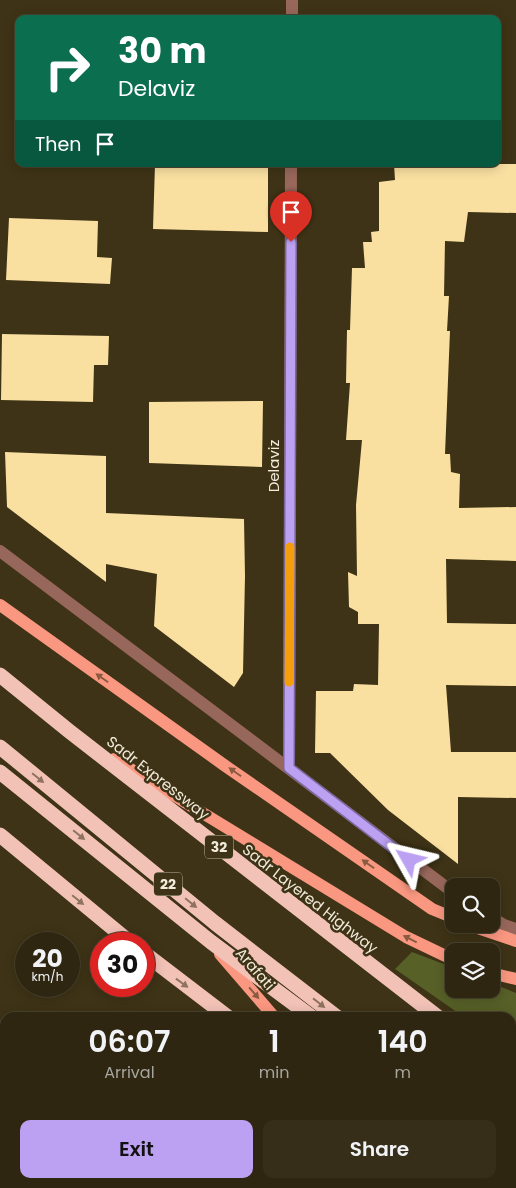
<!DOCTYPE html>
<html lang="en">
<head>
<meta charset="utf-8">
<style>
	:root { --surface:#2e2610; --page:#362e19; --text:#f1f3f6; --muted:#a7a59f; --line:#494330; --accent:#bca0f2 }
	body { margin:0; font-family:Poppins,sans-serif; background:var(--page); color:var(--text); height:100vh; display:flex; flex-direction:column; font-size:19px; white-space:nowrap }
	* { box-sizing:border-box; margin:0 }
	p { font-size:16px; color:var(--muted) }
	.icon { flex:none; width:28px; height:28px; fill:none; stroke:currentColor; stroke-width:2; stroke-linecap:round; stroke-linejoin:round }
	.map { position:relative; flex:1; overflow:hidden }
	.details { position:absolute; left:0px; top:1012px; width:516px; height:176px; display:flex; flex-direction:column; background:var(--surface); border-radius:15px 15px 0 0; box-shadow:0 2px 12px #0003,0 0 0 1px var(--line) }
	.details>* { flex:none }
	.hud { position:absolute; left:15px; top:15px; width:486px; height:152px; border-radius:10px; box-shadow:0 2px 12px #0003,0 0 0 1px var(--line); background:#0b6e4f; color:#fff; overflow:hidden }
	.buttons { position:absolute; left:445px; top:878px; display:grid; gap:10px }
	.buttons a { display:grid; place-items:center; width:55px; height:55px; border-radius:10px; background:var(--surface); box-shadow:0 2px 12px #0003,0 0 0 1px var(--line); font-size:25px }
	.speed { position:absolute; left:15px; top:932px; display:flex; gap:10px; font-size:25px; font-weight:700; text-align:center }
	.speed>* { display:grid; place-content:center; width:65px; height:65px; border-radius:50%; background:var(--surface); box-shadow:0 2px 12px #0003,0 0 0 1px var(--line); line-height:1 }
	.speed small { font-size:12px; font-weight:400 }
	.speed .limit { border:8px solid #d22; background:#fff; color:#111 }
	.pin { position:absolute; display:grid; place-items:center; width:42px; height:42px; color:#fff; margin:-51px -21px; border-radius:50% 50% 50% 0; rotate:-45deg; box-shadow:0 0 5px #0007 }
	.pin .icon { rotate:45deg }
	.me { position:absolute; width:55px; margin:-28px; rotate:307deg; stroke-linejoin:round; filter:drop-shadow(0 0 4px #0008) }
	.turn { display:flex; align-items:center; gap:18px; height:105px; padding:0 20px; font-size:22px }
	.turn .icon { width:65px; height:65px; stroke-width:2.5 }
	.turn b { display:block; font-size:35px; line-height:42px }
	.then { display:flex; align-items:center; height:48px; padding:0 20px; background:#0003; gap:10px; font-size:19px }
	.eta { display:flex; justify-content:space-evenly; align-items:center; height:85px; text-align:center }
	.eta b { font-size:30px; font-weight:600; line-height:35px }
	.action { display:flex; gap:10px; margin-top:auto; padding:10px 20px }
	.action a { flex:1; height:58px; border-radius:10px; background:var(--accent); color:#111; font-size:20px; font-weight:600; line-height:58px; text-align:center }
	.action a+a { background:var(--page); color:var(--text) }
	.map>svg:first-child { display:block }
</style>
</head>
<body>
<div class="map">
<svg width="516" height="1188" viewBox="0 0 516 1188">
	<rect width="100%" height="100%" fill="#3e3316"/>
	<polygon fill="#576027" points="412,952 454,968 454,989 491,989 491,983 516,993 516,1054 511,1051 511,1018 464,1017 395,969"/>
	<g fill="#f9dfa0">
		<polygon points="155,164 268,164 268,232 153,229"/>
		<polygon points="394,164 516,164 516,213 468,212 464,242 445,241 444,296 449,296 447,331 450,331 445,454 450,454 451,472 460,474 459,508 516,507 516,561 446,559 447,623 516,624 516,686 446,685 451,752 516,752 516,798 458,797 458,864 388,810 330,753 315,753 316,691 353,691 354,684 378,685 379,624 358,624 358,612 349,607 348,572 357,576 356,505 362,440 346,440 350,383 346,383 347,330 350,330 352,268 365,268 363,242 372,242 371,232 379,231 379,182 395,180"/>
		<polygon points="9,218 98,221 97,257 112,258 110,284 6,280"/>
		<polygon points="2,334 109,336 108,365 94,365 93,402 1,400"/>
		<polygon points="263,401 262,467 149,463 149,402"/>
		<polygon points="5,452 106,456 106,513 244,519 245,576 243,673 234,687 154,626 157,574 106,564 106,582 7,507"/>
	</g>
	<g fill="none" stroke-linecap="round" stroke-linejoin="round">
		<g stroke="#98675c" stroke-width="12">
			<polyline points="292,19 292,0"/>
			<polyline points="0,551 454,893"/>
			<polyline points="289,768 291,164"/>
			<polyline points="491,917 504,925 516,929"/>
			<polyline points="286,1188 286,1184"/>
		</g>
		<g stroke="#fa9781" stroke-width="12">
			<polyline points="0,605 224,765 432,909 454,918"/>
			<polyline points="114,759 406,937 454,960"/>
			<polyline points="466,924 516,941"/>
			<polyline points="220,954 275,1018"/>
			<polyline points="491,973 516,979"/>
			<polyline points="453,1184 458,1188"/>
		</g>
		<g stroke="#f2c2b7" stroke-width="15">
			<polyline points="0,675 69,731 439,1018"/>
			<polyline points="0,747 215,923 338,1018"/>
			<polyline points="0,772 211,942 313,1018"/>
			<polyline points="0,835 132,944"/>
			<polyline points="144,953 229,1018"/>
			<polyline points="511,1078 516,1082"/>
			<polyline points="511,1129 516,1129"/>
			<polyline points="511,1151 516,1155"/>
		</g>
	</g>
	<defs><path id="oneway-solid" d="M-6-.8H1V-3.2L6.5 0L1 3.2V.8H-6Z" transform="scale(1.25)"/></defs>
	<g fill="#895b41">
		<use href="#oneway-solid" transform="translate(102 678) rotate(-145)"/>
		<use href="#oneway-solid" transform="translate(235 772) rotate(-145)"/>
		<use href="#oneway-solid" transform="translate(368 864) rotate(-145)"/>
		<use href="#oneway-solid" transform="translate(410 939) rotate(-153)"/>
		<use href="#oneway-solid" transform="translate(254 993) rotate(49)"/>
	</g>
	<g fill="#8f735e">
		<use href="#oneway-solid" transform="translate(38 778) rotate(39)"/>
		<use href="#oneway-solid" transform="translate(79 835) rotate(39)"/>
		<use href="#oneway-solid" transform="translate(78 900) rotate(39)"/>
		<use href="#oneway-solid" transform="translate(191 903) rotate(39)"/>
		<use href="#oneway-solid" transform="translate(182 983) rotate(36)"/>
		<use href="#oneway-solid" transform="translate(319 1003) rotate(38)"/>
	</g>
	<g fill="none" stroke-linecap="round" stroke-linejoin="round">
		<g stroke="#7a689d" stroke-width="12">
			<polyline id="route" points="291,242 289,768 409,860"/>
		</g>
		<use href="#route" stroke="#bca0f2" stroke-width="9"/>
		<polyline stroke="#f59e0b" stroke-width="9" points="289,682 290,547"/>
	</g>
	<g text-anchor="middle" stroke-width="5" stroke-linejoin="round" paint-order="stroke">
		<g fill="#3e3316" stroke="#bcb49f" stroke-width="1">
			<rect x="205" y="835.5" width="28" height="23" rx="4"/>
			<rect x="154" y="872.5" width="28" height="23" rx="4"/>
		</g>
		<g font-size="14" font-weight="bold" fill="#f2ebda">
			<text x="219" y="852">32</text>
			<text x="168" y="889">22</text>
		</g>
		<g font-size="15" fill="#f2ebda" stroke="#3e3316">
			<text transform="translate(274 466) rotate(-90)" y="5">Delaviz</text>
			<text transform="translate(158 778) rotate(38)" y="5">Sadr Expressway</text>
			<text transform="translate(310 899) rotate(38)" y="5">Sadr Layered Highway</text>
			<text transform="translate(255 969) rotate(49)" y="5">Arafati</text>
		</g>
	</g>
</svg>
<div class="buttons">
<a><svg class="icon" aria-label="search" viewBox="0 0 24 24"><circle cx="10" cy="10" r="6"/><path d="M15 15l6 6"/></svg></a>
<a><svg class="icon" aria-label="layers" viewBox="0 0 24 24"><path d="M12 4l9 5-9 5-9-5zM3 14l9 5 9-5"/></svg></a>
</div>
<div class="speed"><div>20<small>km/h</small></div><div class="limit">30</div></div>
<div class="pin" style="left:291px;top:242px;background:#d93025"><svg class="icon" aria-label="arrive" viewBox="0 0 24 24"><path d="M6 21V4h12l-3 4 3 4H6"/></svg></div>
<svg class="me" style="left:409px;top:860px" viewBox="-20 -20 40 40"><path d="M0-17L14 15 0 8-14 15z" fill="#bca0f2" stroke="#fff" stroke-width="4"/></svg>
<div class="hud">
<div class="turn"><svg class="icon" aria-label="right" viewBox="0 0 24 24"><path d="M7 20v-9h11M14 6l5 5-5 5"/></svg><div><b>30 m</b>Delaviz</div></div>
<div class="then">Then<svg class="icon" aria-label="arrive" viewBox="0 0 24 24"><path d="M6 21V4h12l-3 4 3 4H6"/></svg></div>
</div>
<section class="details">
<div class="eta">
<div><b>06:07</b><p>Arrival</p></div>
<div><b>1</b><p>min</p></div>
<div><b>140</b><p>m</p></div>
</div>
<div class="action"><a>Exit</a><a>Share</a></div>
</section>
</div>
</body>
</html>
